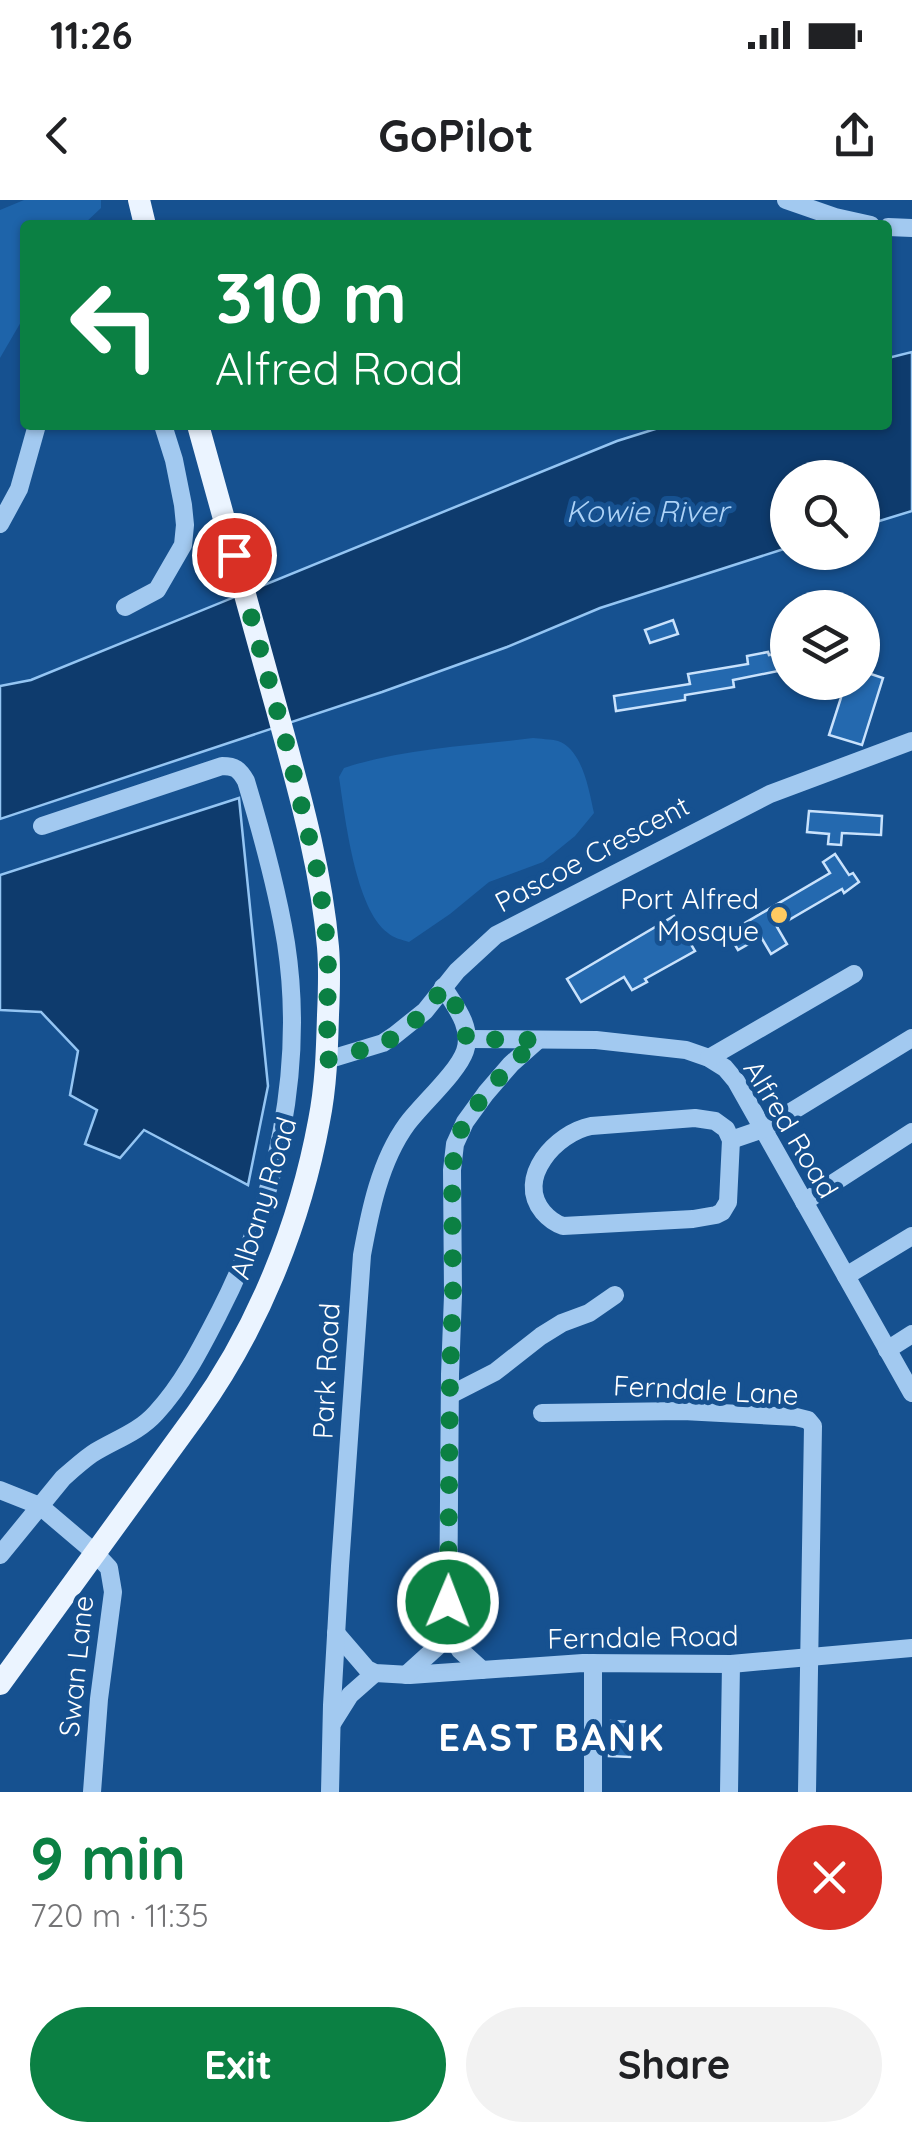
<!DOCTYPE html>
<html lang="en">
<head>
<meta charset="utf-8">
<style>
	:root { --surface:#fff; --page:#f2f2f2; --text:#202124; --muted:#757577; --accent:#0b8043 }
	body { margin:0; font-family:Quicksand,sans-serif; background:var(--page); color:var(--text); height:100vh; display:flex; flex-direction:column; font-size:38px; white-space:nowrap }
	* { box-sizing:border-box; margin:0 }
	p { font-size:32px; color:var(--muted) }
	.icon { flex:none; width:55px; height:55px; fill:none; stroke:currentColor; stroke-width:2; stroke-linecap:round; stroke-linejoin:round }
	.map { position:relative; height:1592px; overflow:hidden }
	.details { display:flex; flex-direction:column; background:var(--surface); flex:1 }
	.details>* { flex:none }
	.guide { position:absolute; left:20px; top:20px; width:872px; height:210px; border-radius:10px; box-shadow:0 2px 8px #0004; background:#0b8043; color:#fff; overflow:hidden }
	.fabs { position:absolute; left:770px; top:260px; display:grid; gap:20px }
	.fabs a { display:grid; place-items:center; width:110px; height:110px; border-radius:50%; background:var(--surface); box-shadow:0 2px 8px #0004; font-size:50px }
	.pin { position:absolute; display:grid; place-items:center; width:85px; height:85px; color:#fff; margin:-42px; border:5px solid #fff; border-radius:50%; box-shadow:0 2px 10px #0007 }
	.me { position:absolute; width:110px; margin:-55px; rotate:1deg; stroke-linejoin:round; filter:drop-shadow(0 0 8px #0008) }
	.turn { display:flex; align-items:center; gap:35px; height:210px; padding:0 30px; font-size:45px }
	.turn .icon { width:130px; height:130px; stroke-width:2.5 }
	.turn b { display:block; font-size:70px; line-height:85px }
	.round { display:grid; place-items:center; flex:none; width:105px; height:105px; border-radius:52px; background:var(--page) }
	.summary { display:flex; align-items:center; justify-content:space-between; height:170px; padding:0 30px }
	h1 { font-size:60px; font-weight:700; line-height:75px; color:var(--accent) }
	.cta { display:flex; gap:20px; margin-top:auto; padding:20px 30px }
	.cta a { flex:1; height:115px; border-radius:60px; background:var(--accent); color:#fff; font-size:40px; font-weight:700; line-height:115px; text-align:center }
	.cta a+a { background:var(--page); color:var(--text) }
	.status { display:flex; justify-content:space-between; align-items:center; height:70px; padding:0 50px; background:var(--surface); direction:ltr }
	.status svg { height:28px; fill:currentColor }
	header { display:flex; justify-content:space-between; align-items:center; height:130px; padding:0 30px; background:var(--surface); font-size:45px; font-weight:700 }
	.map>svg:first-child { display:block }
</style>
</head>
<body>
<div class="status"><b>11:26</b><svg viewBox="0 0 49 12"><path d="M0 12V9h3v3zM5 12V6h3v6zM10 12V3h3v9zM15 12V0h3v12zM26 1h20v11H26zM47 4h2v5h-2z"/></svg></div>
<header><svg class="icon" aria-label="back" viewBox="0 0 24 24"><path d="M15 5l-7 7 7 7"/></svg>GoPilot<svg class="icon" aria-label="share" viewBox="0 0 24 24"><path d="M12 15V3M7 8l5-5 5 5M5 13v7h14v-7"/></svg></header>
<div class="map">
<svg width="912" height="1592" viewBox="0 0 912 1592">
	<rect width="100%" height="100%" fill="#165190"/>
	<g fill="#1e64aa">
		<polygon points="24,0 101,0 101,8 83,25 25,25 25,115 0,158 0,10"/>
		<path d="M533,538C540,539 550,539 558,541C583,550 589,591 594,613L575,636L543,662L489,682L450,714L409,742C403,740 393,738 388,733C355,709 345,616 339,577L344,568C404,548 470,546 533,538Z"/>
	</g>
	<g fill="#0e3b6d" stroke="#94c5f3" stroke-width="2.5">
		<polygon points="912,152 912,311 863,326 862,278 788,278 787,348 600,408 507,447 382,492 0,619 0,486 31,480 617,241 668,225 888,225 888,158"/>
		<polygon points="239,598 268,886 248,985 144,930 120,958 85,944 97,910 70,895 78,851 41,812 0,810 0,675"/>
	</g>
	<g fill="#2469af" stroke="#c9e2fc" stroke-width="2.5">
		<polygon points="673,420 678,434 650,443 645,430"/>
		<polygon points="768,452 769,455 788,452 788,469 733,480 734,487 685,495 685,500 616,511 614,496 690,484 688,474 748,464 747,456"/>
		<polygon points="862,471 883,478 862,545 829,535 846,482 862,482"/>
		<polygon points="809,611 882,616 881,635 842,633 841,645 828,644 829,634 807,632"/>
		<polygon points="835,654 849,675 853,673 859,682 844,693 842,689 777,727 787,744 771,754 761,737 738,750 728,733 830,673 823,662"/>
		<polygon points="674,716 695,751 645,779 647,782 632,790 624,777 581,802 567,779"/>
		<polygon points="611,1521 631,1522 630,1557 609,1556"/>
	</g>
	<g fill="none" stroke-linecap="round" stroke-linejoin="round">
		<g stroke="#a2c9f0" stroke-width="18">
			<polyline points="786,0 835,17 871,25"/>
			<polyline points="888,27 912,28"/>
			<polyline points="0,324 19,289 37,225"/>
			<polyline points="125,407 157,390 183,345 185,325 183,305 174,260 163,225"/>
			<polyline points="467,839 596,840 686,850 709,858 725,868 736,881 912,1193"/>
			<polyline points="709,858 854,774"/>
			<polyline points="327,860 383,843 395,835 425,811 457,771 496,735 770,594 912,541"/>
			<path d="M695,918L715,921L726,929L731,940L728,1002L722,1012L716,1015L693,1019L563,1026C554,1023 549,1019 543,1012C515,978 556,933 591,926Z"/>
			<polyline points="731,940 763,929 912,838"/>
			<polyline points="804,1002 912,932"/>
			<polyline points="846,1076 912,1036"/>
			<polyline points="887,1150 912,1134"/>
			<polyline points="450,1195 495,1172 541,1136 562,1123 589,1113 615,1095"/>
			<polyline points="542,1213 683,1211 796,1217 808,1220 813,1226 807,1592"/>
			<polyline points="0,1290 40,1306 94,1352 109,1368 113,1392 99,1499 92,1592"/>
			<path d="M0,1355L63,1278C72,1270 82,1261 92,1254C114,1240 138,1233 156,1213C183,1184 202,1146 220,1111C277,1000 305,867 286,743C277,688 262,634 246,581C239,569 235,566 222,566L42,626"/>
			<polyline points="448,1429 460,1450 482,1470"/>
			<polyline points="336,1433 367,1469 375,1473 410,1475 583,1463 731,1464 912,1448"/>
			<polyline points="406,1475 438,1446 448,1429 450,1174 453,1095 452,970 455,944 465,922 486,893 511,864 538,840"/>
			<polyline points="333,1522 350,1495 375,1473"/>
			<path d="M330,1592L332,1505L340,1366L362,1055C370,1011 380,961 407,924C422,904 458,872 465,851C473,827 455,806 443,787"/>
			<polyline points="593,1592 593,1463"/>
			<polyline points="729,1592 731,1464"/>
		</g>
		<g stroke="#ebf4ff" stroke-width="22">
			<polyline points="139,0 145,25"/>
			<path d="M0,1484L197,1213C258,1128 300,1024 319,921C326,886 327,851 328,815C329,793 330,770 328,747C321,666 298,588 277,510C251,415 224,320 198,225"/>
		</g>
	</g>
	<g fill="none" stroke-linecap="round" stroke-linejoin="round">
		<path stroke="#0b8043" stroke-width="18" stroke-dasharray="0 32.4" d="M234,355L287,546L319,678L328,750L327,860C345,854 365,850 383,843C408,832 428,808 444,787C454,803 466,819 466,839L538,840L511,864L486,893L464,922L456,944L452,970L453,1095L450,1174L448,1402"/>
	</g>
	<circle fill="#ffca61" stroke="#165190" stroke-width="4" cx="779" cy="715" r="10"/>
	<g text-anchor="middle" stroke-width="10" stroke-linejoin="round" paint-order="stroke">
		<g font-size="28" fill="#fff" stroke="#165190">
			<text transform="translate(592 654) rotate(-28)" y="10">Pascoe Crescent</text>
			<text transform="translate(791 929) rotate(59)" y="10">Alfred Road</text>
			<text transform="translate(263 998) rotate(-73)" y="10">Albany Road</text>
			<text transform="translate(326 1171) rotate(-87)" y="10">Park Road</text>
			<text transform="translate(706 1190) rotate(3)" y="10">Ferndale Lane</text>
			<text transform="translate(643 1437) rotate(-1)" y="10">Ferndale Road</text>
			<text transform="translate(76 1466) rotate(-84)" y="10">Swan Lane</text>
		</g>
		<g font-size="28" fill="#fff" stroke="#165190" text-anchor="end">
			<text x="759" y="709">Port Alfred<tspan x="759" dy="32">Mosque</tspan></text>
		</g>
		<g font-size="30" font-style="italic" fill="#aed3f7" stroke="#165190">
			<text x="647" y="322">Kowie River</text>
		</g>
		<g font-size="38" font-weight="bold" letter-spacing="2.5" fill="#fff" stroke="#165190">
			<text x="552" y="1551">EAST BANK</text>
		</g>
	</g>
</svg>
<div class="fabs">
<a><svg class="icon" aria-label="search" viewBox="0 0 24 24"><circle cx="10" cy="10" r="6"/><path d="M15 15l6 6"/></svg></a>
<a><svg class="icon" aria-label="layers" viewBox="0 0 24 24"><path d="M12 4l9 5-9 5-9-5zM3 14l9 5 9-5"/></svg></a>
</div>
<div class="pin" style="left:234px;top:355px;background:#d93025"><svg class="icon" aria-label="arrive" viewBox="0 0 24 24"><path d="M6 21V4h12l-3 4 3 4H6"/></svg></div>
<svg class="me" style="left:448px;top:1402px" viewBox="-20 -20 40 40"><circle r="17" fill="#0b8043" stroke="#fff" stroke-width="3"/><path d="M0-11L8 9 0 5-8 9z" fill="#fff"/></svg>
<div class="guide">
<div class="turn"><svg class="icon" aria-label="left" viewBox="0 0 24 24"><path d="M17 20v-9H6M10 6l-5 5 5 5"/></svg><div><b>310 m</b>Alfred Road</div></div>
</div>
</div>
<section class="details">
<div class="summary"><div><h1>9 min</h1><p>720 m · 11:35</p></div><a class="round" style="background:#d93025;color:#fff"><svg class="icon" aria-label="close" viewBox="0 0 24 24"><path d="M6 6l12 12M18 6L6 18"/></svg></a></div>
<div class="cta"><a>Exit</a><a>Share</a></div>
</section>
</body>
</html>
